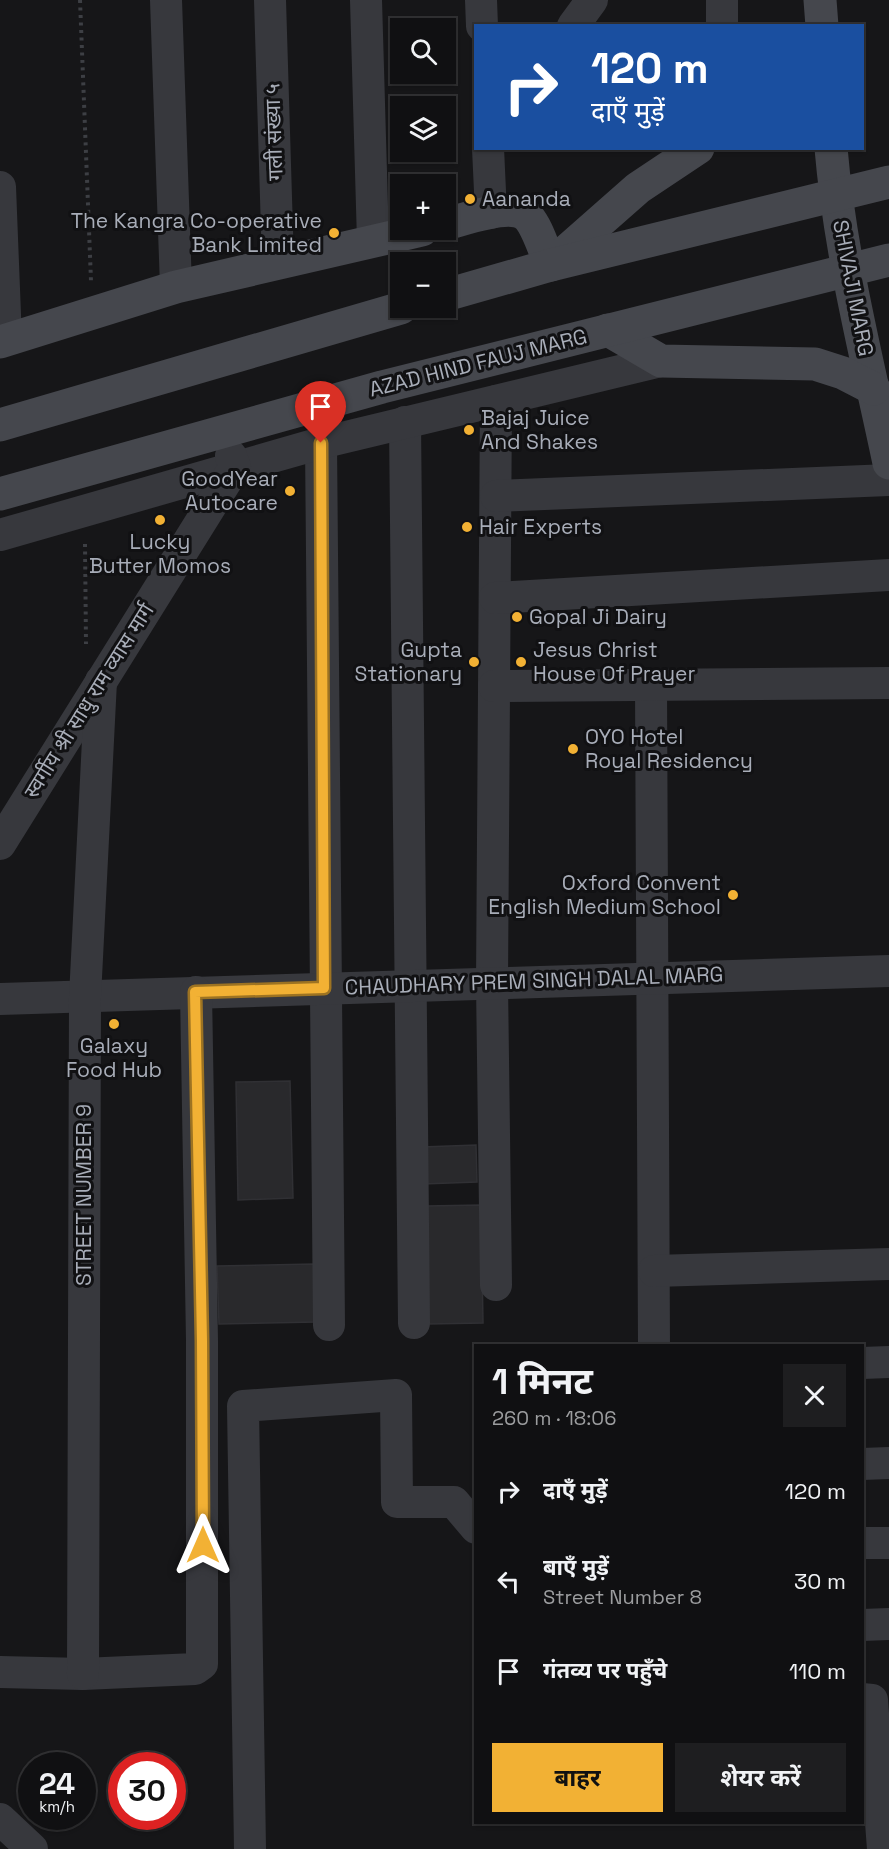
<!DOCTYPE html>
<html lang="hi">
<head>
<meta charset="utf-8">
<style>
	:root { --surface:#101012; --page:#1e1e20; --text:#f1f3f6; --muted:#9c9d9f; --line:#303032; --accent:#f2b134 }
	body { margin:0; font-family:"Space Grotesk","Noto Sans Devanagari",sans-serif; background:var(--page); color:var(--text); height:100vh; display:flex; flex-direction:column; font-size:22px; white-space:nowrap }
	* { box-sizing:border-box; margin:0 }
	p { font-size:20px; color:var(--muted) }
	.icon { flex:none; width:33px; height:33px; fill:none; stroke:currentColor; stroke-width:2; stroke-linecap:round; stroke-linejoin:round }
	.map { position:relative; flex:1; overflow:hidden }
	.details { position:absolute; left:474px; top:1344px; width:390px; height:480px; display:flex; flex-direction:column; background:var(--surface); border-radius:0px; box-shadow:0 2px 4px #0004,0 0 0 2px var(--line) }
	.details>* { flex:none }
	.guide { position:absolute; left:474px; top:24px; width:390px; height:126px; border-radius:0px; box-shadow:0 2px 4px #0004,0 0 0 2px var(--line); background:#1a4fa0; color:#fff; overflow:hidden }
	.buttons { position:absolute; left:390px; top:18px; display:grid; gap:12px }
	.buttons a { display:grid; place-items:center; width:66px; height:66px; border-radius:0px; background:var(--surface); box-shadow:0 2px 4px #0004,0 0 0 2px var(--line); font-size:30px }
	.speed { position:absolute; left:18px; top:1752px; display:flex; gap:12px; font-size:30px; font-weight:700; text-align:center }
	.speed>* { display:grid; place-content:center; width:78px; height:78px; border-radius:50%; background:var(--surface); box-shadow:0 2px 4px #0004,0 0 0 2px var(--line); line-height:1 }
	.speed small { font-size:15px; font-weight:400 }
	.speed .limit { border:9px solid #d22; background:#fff; color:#111 }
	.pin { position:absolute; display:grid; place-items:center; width:51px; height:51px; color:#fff; margin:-62px -26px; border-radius:50% 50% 50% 0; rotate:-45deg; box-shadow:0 0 6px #0007 }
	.pin .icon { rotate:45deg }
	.me { position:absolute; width:66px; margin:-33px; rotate:0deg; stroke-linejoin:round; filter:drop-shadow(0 0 4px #0008) }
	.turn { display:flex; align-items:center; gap:21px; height:126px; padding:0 18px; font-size:27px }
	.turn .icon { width:78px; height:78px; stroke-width:2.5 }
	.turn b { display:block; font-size:42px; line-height:51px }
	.round { display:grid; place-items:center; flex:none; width:63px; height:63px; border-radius:0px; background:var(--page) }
	.summary { display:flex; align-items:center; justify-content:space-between; height:102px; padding:0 18px }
	h1 { font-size:36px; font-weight:700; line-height:45px }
	.action { display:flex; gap:12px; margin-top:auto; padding:12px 18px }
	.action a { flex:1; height:69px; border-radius:0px; background:var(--accent); color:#111; font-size:24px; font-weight:700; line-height:69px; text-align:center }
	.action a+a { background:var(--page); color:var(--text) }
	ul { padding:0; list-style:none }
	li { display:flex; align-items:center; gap:18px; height:90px; padding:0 18px }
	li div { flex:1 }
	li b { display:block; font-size:22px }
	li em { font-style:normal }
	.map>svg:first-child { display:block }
</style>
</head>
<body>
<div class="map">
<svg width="889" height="1849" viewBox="0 0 889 1849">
	<rect width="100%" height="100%" fill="#161618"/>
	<g fill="#29292c" stroke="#303034" stroke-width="1.5">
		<polygon points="290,1081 293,1198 238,1200 236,1082"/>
		<polygon points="476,1145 477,1182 423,1184 422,1147"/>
		<polygon points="481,1205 483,1323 428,1324 426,1206"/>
		<polygon points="314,1264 316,1322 219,1324 217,1266"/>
	</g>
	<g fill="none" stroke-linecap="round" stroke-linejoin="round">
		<g stroke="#3d3f44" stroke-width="4" stroke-dasharray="3 4.5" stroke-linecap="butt">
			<polyline points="80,0 91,281"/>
			<polyline points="85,544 86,644"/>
		</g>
		<g stroke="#37383d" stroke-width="32">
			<polyline points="166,0 176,287"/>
			<polyline points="270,0 278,263"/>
			<polyline points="366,0 373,241"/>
			<polyline points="481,0 482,26"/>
			<polyline points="722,0 722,26"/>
			<polyline points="573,26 592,0"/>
			<polyline points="488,148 491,213"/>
			<polyline points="0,187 6,340"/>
			<polyline points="496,401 492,983 496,1285"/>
			<polyline points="405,422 414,1323"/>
			<polyline points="321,443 329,1325"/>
			<polyline points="496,496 889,480"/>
			<polyline points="0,535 321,443 661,361"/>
			<polyline points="495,598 889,575"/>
			<polyline points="651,685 654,1346"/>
			<polyline points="494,686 889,683"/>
			<polyline points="0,844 235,467 231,456"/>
			<polyline points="0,999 889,971"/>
			<polyline points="654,1271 889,1264"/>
			<polyline points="862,1363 889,1362"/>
			<polyline points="862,1464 889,1463"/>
			<polyline points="862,1543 889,1543"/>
			<polyline points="862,1625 889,1624"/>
			<polyline points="0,1672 83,1674 195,1669 202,1664 202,1341 196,992"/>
			<polyline points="83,1674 85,997 101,681"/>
			<polyline points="862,1699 872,1700 883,1849"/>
			<polyline points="0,1819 32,1849"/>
			<polyline points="250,1849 243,1406 396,1395 397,1502 454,1502 476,1528"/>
		</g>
		<g stroke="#45474d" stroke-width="33">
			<polyline points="820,0 822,26"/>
			<path d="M831,148C840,255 867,358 889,463"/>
			<path d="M446,224C466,219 512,201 528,217C538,228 544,251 551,265"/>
			<polyline points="554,262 638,188 698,148"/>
			<polyline points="446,295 551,265 889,182"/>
			<polyline points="608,330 661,361 815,364 843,373 874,389"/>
			<polyline points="0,342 176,287 422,230"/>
			<polyline points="0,425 401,308"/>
			<polyline points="0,494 382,387 889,260"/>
		</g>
	</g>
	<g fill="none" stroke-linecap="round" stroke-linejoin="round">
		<g stroke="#9d7322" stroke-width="15">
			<polyline id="route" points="203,1545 202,1341 195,992 324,988 321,443"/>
		</g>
		<use href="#route" stroke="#f2b134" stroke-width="10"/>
	</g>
	<g fill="#f2b134" stroke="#111113" stroke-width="2">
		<circle cx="470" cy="199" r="6"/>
		<circle cx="334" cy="233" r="6"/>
		<circle cx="469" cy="430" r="6"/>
		<circle cx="290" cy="491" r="6"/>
		<circle cx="160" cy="520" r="6"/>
		<circle cx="467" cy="527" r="6"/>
		<circle cx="517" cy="617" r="6"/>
		<circle cx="474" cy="662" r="6"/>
		<circle cx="521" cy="662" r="6"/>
		<circle cx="573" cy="749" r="6"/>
		<circle cx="733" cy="895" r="6"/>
		<circle cx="114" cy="1024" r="6"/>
	</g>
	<g text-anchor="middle" stroke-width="6" stroke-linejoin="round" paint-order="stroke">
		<g font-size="21" fill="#a8adb8" stroke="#111113">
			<text transform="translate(274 132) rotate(-92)" y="7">गली संख्या ५</text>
			<text transform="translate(853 288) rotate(79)" y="7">SHIVAJI MARG</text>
			<text transform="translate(478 363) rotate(-14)" y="7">AZAD HIND FAUJ MARG</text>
			<text transform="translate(89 701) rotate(-58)" y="7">स्वर्गीय श्री साधु राम व्यास मार्ग</text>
			<text transform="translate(534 981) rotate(-2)" y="7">CHAUDHARY PREM SINGH DALAL MARG</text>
			<text transform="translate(84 1195) rotate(-90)" y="7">STREET NUMBER 9</text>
		</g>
		<g font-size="21" fill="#a8adb8" stroke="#111113" text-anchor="start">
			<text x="482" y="206">Aananda</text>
			<text x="322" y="228" text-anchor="end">The Kangra Co-operative<tspan x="322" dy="24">Bank Limited</tspan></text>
			<text x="481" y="425">Bajaj Juice<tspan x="481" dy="24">And Shakes</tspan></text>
			<text x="278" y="486" text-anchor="end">GoodYear<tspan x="278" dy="24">Autocare</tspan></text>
			<text x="479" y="534">Hair Experts</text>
			<text x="160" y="549" text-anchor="middle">Lucky<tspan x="160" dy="24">Butter Momos</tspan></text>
			<text x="529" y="624">Gopal Ji Dairy</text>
			<text x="462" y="657" text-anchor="end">Gupta<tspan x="462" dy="24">Stationary</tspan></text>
			<text x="533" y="657">Jesus Christ<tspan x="533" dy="24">House Of Prayer</tspan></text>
			<text x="585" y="744">OYO Hotel<tspan x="585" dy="24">Royal Residency</tspan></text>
			<text x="721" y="890" text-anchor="end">Oxford Convent<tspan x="721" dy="24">English Medium School</tspan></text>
			<text x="114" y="1053" text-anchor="middle">Galaxy<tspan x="114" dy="24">Food Hub</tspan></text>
		</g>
	</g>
</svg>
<div class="buttons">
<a><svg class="icon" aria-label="search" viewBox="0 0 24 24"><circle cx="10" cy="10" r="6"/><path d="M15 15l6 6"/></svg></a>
<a><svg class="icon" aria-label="layers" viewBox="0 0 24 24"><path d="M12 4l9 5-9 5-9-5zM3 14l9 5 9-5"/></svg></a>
<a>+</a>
<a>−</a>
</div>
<div class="speed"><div>24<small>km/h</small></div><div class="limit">30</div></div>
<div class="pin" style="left:321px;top:443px;background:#d93025"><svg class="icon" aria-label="arrive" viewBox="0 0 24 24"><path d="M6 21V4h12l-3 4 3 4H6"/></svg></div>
<svg class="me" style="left:203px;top:1545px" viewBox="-20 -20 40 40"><path d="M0-17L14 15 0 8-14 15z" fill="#f2b134" stroke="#fff" stroke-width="4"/></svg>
<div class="guide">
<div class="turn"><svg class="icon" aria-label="right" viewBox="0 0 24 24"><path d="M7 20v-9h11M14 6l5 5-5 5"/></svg><div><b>120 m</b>दाएँ मुड़ें</div></div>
</div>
<section class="details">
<div class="summary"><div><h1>1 मिनट</h1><p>260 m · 18:06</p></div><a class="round"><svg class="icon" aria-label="close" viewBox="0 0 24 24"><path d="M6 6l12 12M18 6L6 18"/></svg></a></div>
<ul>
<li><svg class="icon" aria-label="right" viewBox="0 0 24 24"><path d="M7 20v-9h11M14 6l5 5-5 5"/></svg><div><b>दाएँ मुड़ें</b></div><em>120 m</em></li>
<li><svg class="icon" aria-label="left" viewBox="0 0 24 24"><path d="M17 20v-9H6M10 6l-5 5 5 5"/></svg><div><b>बाएँ मुड़ें</b><p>Street Number 8</p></div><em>30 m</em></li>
<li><svg class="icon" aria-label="arrive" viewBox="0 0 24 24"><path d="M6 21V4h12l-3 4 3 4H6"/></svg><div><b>गंतव्य पर पहुँचे</b></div><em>110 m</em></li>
</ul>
<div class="action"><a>बाहर</a><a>शेयर करें</a></div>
</section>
</div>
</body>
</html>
